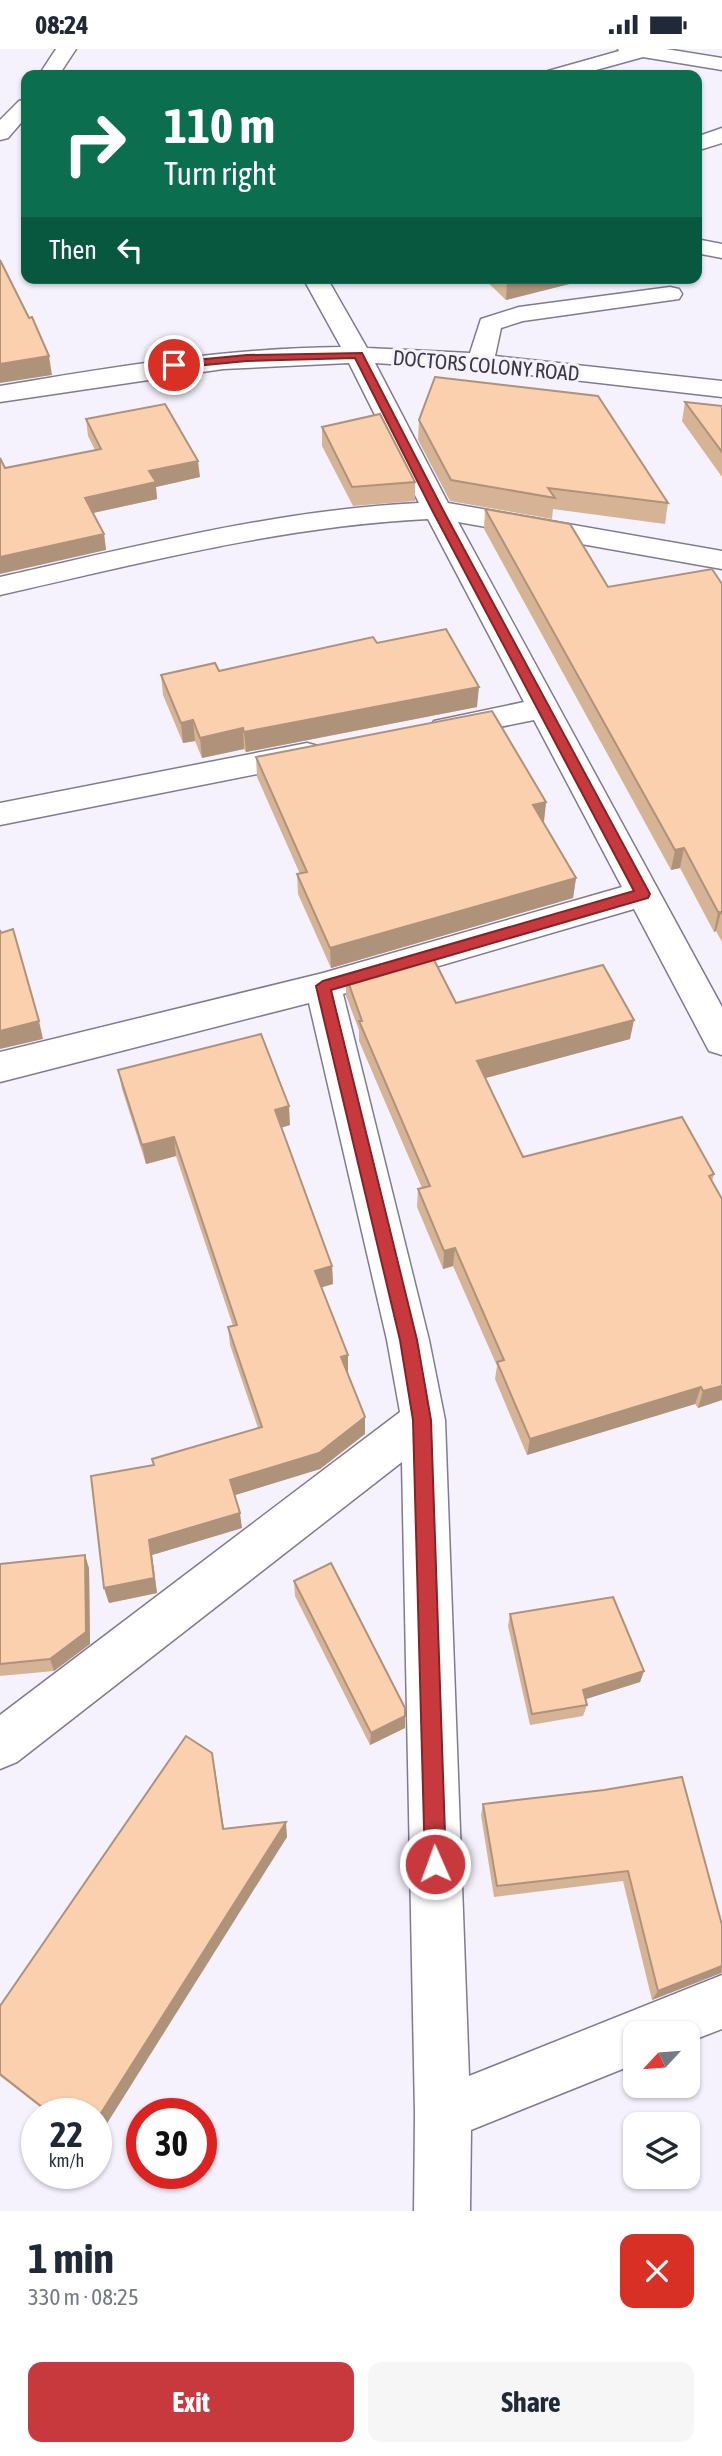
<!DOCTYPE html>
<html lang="en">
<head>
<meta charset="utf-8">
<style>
	:root { --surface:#fff; --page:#f6f6f7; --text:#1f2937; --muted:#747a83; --accent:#c8393e }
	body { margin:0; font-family:"Asap Condensed",sans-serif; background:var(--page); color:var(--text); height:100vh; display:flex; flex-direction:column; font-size:26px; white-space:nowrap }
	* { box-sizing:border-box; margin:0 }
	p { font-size:23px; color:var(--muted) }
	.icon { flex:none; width:38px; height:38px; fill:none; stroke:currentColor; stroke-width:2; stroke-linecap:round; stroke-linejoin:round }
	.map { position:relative; height:2162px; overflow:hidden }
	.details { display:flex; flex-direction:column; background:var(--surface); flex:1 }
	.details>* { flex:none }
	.banner { position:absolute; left:21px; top:21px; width:681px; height:214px; border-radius:14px; box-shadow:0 2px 5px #0004; background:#0b6e4f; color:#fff; overflow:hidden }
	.needle { width:46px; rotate:244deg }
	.buttons { position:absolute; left:623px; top:1972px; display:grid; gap:14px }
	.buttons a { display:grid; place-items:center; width:77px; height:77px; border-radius:14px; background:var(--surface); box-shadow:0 2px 5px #0004; font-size:35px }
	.speed { position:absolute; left:21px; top:2049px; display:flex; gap:14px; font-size:35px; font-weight:700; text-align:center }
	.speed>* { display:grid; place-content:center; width:91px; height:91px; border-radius:50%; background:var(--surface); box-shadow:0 2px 5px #0004; line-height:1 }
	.speed small { font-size:18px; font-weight:400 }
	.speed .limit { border:10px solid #d22; background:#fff; color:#111 }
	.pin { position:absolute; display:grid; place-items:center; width:60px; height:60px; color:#fff; margin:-30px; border:4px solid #fff; border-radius:50%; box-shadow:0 2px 7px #0007 }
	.me { position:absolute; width:77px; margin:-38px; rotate:358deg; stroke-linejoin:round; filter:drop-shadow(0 0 5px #0008) }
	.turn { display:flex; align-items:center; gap:24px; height:147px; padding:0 28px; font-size:32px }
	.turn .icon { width:91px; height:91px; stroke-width:2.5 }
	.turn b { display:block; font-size:49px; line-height:60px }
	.then { display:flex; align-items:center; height:66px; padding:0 28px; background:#0003; gap:14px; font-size:26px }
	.round { display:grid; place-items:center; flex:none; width:74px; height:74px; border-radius:14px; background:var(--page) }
	.overview { display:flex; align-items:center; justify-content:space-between; height:119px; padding:0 28px }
	h1 { font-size:42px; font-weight:700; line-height:52px }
	.cta { display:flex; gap:14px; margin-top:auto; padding:14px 28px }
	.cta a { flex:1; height:80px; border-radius:14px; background:var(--accent); color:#fff; font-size:28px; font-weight:700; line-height:80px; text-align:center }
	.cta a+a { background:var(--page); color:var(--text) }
	.status { display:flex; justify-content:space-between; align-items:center; height:49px; padding:0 35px; background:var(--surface); direction:ltr }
	.status svg { height:19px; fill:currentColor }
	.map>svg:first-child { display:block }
</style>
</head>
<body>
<div class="status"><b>08:24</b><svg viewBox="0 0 49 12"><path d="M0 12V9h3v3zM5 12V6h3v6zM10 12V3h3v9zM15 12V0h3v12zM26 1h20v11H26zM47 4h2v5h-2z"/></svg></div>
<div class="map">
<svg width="722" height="2162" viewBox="0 0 722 2162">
	<rect width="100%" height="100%" fill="#f5f2fd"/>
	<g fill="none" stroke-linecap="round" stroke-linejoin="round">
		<g stroke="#807a93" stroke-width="3">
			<g id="street">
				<polygon points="56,0 76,0 59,26 39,26"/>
				<polygon points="618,0 666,0 722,9 722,21 643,8 578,26 545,26 548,22 619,2"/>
				<polygon points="26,50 26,68 8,89 0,91 0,71 19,52"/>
				<polygon points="722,79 722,94 696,102 696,88"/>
				<polygon points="696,190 722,195 722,209 696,204"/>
				<path d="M303,229H327L367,299L470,304L481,270L519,258L670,238L679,240L682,245L679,250L523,272L501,279L495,307L722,332V348L495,322L375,314L448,454L722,502V520L458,473L722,958V1006L709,1002L634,860L343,945L429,1291L445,1371L469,2027L722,1926V1980L688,1993V1984H635V2015L471,2081L470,2162H414L415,2065L402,1413L17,1713L0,1720V1666L400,1363L387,1291L309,954L0,1033V1003L323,924L622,838L534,671L445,689L434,686L429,679L434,672L524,653L428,470C283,477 141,514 0,546V528C138,497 277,461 419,454L349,314L223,320L0,353V337C113,318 226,299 341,298Z"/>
				<polygon points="307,694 318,697 323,705 318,713 0,776 0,754"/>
			</g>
		</g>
		<use href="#street" fill="#fff" fill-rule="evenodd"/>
	</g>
	<g fill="#d7b396">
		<polygon points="483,229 593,229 506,251"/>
		<polygon points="600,229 616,229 607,235"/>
		<polygon points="685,353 722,357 722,428 682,372"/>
		<polygon points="86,370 200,428 156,438 157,450 93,464 104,485 106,501 5,419 95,401 88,387"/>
		<polygon points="419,371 668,454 665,475 553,460 552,470 450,452 418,391"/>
		<polygon points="322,378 415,433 415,452 353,457 322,397"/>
		<polygon points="485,460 608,538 722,535 722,893 716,882 714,883 680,819 671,821 484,480"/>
		<polygon points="377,594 477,658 246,703 244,700 202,709 195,692 183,694 163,646 161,626 219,622"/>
		<polygon points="256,708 546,753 543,774 576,829 573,849 331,919 298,845 297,825 300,825 257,728"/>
		<polygon points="346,927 456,954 630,990 485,1029 523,1108 714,1125 712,1132 722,1351 698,1359 695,1355 527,1406 495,1330 497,1317 453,1217 443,1220 417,1158 418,1140 422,1139 359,992 359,981 346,947"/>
		<polygon points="118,1021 290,1076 281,1079 332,1217 333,1235 322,1238 348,1323 365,1385 320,1420 235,1446 242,1479 152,1506 157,1544 109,1554 104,1539 153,1416 258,1379 230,1296 228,1278 233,1277 176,1107 146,1115 122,1040"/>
		<polygon points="0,1515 89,1519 90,1595 54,1622 0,1627"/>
		<polygon points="294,1532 405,1679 370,1696 295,1547"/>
		<polygon points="510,1565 644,1622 640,1633 585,1650 587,1656 583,1667 530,1676 508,1577"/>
		<polygon points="212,1704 215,1720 224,1780 287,1788 96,2065 49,2065 0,2027 0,1957"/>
		<polygon points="604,1741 722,1876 722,1924 721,1924 652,1951 623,1832 494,1848 481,1766 483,1755"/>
	</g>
	<g fill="#af927a">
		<polygon points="521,229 593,229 506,251 507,233"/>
		<polygon points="608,229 616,229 607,235"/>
		<polygon points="49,307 52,326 0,334 0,315"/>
		<polygon points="198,412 200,428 156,438 157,450 88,465 85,449 149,422"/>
		<polygon points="104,485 106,501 0,525 0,508"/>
		<polygon points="479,638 477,658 246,703 244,683"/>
		<polygon points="193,671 195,692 183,694 181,674"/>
		<polygon points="243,679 244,700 202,709 200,689"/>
		<polygon points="546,753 544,773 531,776 533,756"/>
		<polygon points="684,799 680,819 671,821 675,801"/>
		<polygon points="576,829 573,849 331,919 330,899"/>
		<polygon points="718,863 721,863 716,882 714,883"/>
		<polygon points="634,971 630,990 475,1032 477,1012"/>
		<polygon points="39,972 43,990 0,1000 0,982"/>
		<polygon points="289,1057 290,1076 276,1080 275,1061"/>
		<polygon points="174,1088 176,1107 146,1115 142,1096"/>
		<polygon points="455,1199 453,1217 443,1220 444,1202"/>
		<polygon points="332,1217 333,1235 316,1240 315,1222"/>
		<polygon points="348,1306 348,1323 342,1325 341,1308"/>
		<polygon points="722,1337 722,1351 698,1359 703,1342"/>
		<polygon points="701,1338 695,1355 527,1406 530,1390"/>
		<polygon points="365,1368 365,1385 320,1420 232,1447 230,1431"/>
		<polygon points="240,1464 242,1479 152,1506 157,1544 109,1554 104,1539 149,1491"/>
		<polygon points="85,1506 89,1519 90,1595 54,1622 50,1610"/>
		<polygon points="644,1622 640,1633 580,1652 583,1641"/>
		<polygon points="405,1667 405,1679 370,1696 371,1684"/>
		<polygon points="212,1704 215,1720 226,1795 223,1780"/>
		<polygon points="286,1773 287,1788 96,2092 96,2072"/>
		<polygon points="722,1917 721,1924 652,1951 658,1942"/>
	</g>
	<g fill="#fad0af" stroke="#af927a" stroke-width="2">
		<polygon points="0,211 29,269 32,268 49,307 0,315"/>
		<polygon points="503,229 521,229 507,233"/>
		<polygon points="435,328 598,347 668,454 548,439 555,449 451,431 419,371"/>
		<polygon points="685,353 722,357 722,403"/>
		<polygon points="165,355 198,412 149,422 156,433 85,449 104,485 0,508 0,409 5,419 101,400 86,370"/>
		<polygon points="380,365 415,433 352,438 322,378"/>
		<polygon points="485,460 570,475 608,538 712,520 722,535 722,865 721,863 718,863 684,799 675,801"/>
		<polygon points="446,580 479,638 244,683 243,679 200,689 193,671 181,674 161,626 215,614 219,622 373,588 377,594"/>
		<polygon points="492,662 546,753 533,756 576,829 330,899 297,825 307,823 256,708"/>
		<polygon points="13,880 39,972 0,982 0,881 1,884"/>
		<polygon points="430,903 456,954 603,916 634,971 477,1012 523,1108 682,1068 714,1125 709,1127 722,1150 722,1337 703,1342 701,1338 530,1390 497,1313 504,1311 455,1199 444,1202 418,1140 430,1137 359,972 362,972 346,927"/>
		<polygon points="261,985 289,1057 275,1061 332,1217 315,1222 348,1306 341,1308 365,1368 319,1404 230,1431 240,1464 149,1491 154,1529 104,1539 91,1427 154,1416 152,1410 262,1378 228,1278 237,1276 174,1088 142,1096 118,1021"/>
		<polygon points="85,1506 86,1583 50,1610 0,1615 0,1515"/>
		<polygon points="331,1514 405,1659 405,1667 371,1684 294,1532"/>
		<polygon points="613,1548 644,1622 583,1641 587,1656 532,1665 510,1565"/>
		<polygon points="186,1687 212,1704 223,1780 286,1773 96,2072 96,2065 51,2065 0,2025 0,1957"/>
		<polygon points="682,1728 722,1876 722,1917 658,1942 628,1822 497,1837 483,1755 604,1741"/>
	</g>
	<polygon fill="#c8393e" stroke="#822528" stroke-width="2" points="362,304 443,461 650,845 648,849 331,941 417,1291 431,1371 446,1815 443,1823 435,1826 428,1823 425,1815 413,1371 400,1291 316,937 323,932 634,842 432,461 355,309 247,312 174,319 169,316 174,313 247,306"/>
	<g text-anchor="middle" stroke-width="6" stroke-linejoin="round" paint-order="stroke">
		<g font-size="21" fill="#3b3843" stroke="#f5f2fd">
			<text transform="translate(486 317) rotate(5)" y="7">DOCTORS COLONY ROAD</text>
		</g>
	</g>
</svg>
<div class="buttons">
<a><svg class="needle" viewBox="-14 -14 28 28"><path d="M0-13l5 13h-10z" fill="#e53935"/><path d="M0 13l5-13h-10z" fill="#747a83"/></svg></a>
<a><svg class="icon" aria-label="layers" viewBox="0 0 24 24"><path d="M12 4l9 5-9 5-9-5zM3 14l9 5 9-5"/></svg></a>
</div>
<div class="speed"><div>22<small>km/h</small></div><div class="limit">30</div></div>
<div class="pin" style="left:174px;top:316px;background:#d93025"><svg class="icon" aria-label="arrive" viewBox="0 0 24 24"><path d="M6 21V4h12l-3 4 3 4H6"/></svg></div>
<svg class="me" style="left:435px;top:1815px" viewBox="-20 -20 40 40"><circle r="17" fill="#c8393e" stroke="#fff" stroke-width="3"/><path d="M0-11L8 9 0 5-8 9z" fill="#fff"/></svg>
<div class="banner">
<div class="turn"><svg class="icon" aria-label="right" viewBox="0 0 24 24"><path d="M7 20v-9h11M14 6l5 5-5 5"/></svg><div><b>110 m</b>Turn right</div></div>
<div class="then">Then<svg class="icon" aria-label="left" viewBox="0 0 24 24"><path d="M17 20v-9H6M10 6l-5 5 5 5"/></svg></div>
</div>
</div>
<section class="details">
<div class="overview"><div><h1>1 min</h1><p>330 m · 08:25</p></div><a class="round" style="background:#d93025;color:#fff"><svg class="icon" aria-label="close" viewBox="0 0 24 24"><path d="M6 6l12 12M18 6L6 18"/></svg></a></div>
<div class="cta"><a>Exit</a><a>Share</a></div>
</section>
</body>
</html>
